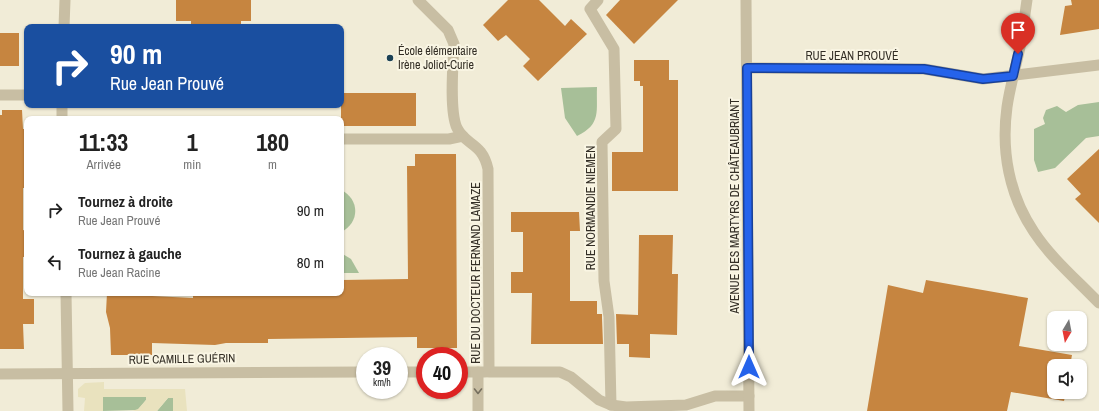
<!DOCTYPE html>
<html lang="fr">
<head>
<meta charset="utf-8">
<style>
	:root { --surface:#fff; --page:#f6f6f6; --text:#222; --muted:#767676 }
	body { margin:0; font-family:"Archivo Narrow",sans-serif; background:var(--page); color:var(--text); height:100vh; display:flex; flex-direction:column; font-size:15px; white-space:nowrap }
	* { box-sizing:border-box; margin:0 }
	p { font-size:13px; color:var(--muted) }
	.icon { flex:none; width:22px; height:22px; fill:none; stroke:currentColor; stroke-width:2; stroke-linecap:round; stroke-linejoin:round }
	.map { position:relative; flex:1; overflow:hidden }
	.details { position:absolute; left:24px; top:116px; width:320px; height:180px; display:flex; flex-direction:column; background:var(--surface); border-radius:8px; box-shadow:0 1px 3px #0004 }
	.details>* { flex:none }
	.hud { position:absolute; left:24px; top:24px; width:320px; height:84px; border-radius:8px; box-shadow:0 1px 3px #0004; background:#1a4fa0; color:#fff; overflow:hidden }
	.needle { width:26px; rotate:190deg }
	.fabs { position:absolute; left:1047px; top:311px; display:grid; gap:8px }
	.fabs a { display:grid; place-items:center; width:40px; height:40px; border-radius:8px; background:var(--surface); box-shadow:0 1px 3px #0004; font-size:20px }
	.speed { position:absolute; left:356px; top:347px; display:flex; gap:8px; font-size:20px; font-weight:700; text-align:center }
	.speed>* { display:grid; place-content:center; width:52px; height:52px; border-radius:50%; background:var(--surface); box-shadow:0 1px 3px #0004; line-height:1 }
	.speed small { font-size:10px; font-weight:400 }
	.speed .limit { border:6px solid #d22; background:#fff; color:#111 }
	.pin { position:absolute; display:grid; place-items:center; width:34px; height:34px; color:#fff; margin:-41px -17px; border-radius:50% 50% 50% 0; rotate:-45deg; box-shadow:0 0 4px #0007 }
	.pin .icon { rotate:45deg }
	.me { position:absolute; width:44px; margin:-22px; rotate:0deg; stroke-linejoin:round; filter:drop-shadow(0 0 3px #0008) }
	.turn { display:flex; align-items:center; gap:14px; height:84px; padding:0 20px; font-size:18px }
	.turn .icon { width:52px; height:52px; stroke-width:2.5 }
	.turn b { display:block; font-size:28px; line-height:34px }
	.eta { display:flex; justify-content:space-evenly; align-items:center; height:68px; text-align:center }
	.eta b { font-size:24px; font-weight:800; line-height:28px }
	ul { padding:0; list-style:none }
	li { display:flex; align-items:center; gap:12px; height:52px; padding:0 20px }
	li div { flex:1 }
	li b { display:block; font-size:15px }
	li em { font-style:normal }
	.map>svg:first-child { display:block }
</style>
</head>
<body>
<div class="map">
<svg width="1099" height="411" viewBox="0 0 1099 411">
	<rect width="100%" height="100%" fill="#f1ecd7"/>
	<g fill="#a7bf98">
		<path d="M597,87C596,111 602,124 577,136L565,118L561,88Z"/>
		<polygon points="1099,102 1099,136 1086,138 1055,168 1038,172 1034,160 1034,129 1045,124 1043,118 1046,110 1057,106 1066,112 1078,105"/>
		<path d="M341,190C360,199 360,223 341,232Z"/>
		<polygon points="341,253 351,259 359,273 341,273"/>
		<polygon points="103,397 146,397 146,400 138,410 103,411"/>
		<polygon points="168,398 173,398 173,411 157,411"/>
	</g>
	<polygon fill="#e9e2be" points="104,382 104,389 185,389 187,411 173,411 173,398 168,398 157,411 132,411 138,409 146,400 146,397 103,397 103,411 84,411 85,398 78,397 78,389 85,383"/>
	<g fill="#c68540">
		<polygon points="176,0 251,0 251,21 241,21 241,27 191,27 191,21 176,21"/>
		<polygon points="508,0 539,0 565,26 571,19 587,34 538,81 523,66 530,59 506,35 498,41 483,25"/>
		<polygon points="620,0 678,0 634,44 606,15"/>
		<polygon points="1071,0 1099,0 1099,29 1060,35 1065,6 1072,5"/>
		<rect x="0" y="33" width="19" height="33"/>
		<polygon points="634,60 669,60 669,80 678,80 678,191 612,191 612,152 643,152 643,86 640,86 640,81 634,81"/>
		<rect x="341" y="93" width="75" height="33"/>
		<polygon points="2,110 22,110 23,129 27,129 27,188 23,188 23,230 27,231 27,257 23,257 23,299 34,299 34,324 23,324 24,349 0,349 0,115 2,115"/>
		<polygon points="1099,149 1099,223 1075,199 1081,194 1067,179"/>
		<polygon points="415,154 456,154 457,348 417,348 417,337 268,339 268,343 226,343 215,345 152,343 152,355 111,355 110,328 106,312 107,293 152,293 152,296 193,298 193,295 227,294 227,293 341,293 341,280 408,279 407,166 415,166"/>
		<polygon points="511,212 579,212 580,231 570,231 570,301 597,301 597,314 602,314 602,318 603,344 531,344 532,293 511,293 511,272 523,272 523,232 511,232"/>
		<polygon points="639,235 673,235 672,274 678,274 677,335 650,334 650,358 629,357 629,344 617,344 616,314 638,315"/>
		<polygon points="926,280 1028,298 1019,346 1072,355 1070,366 1054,366 1054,392 1066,392 1064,401 1011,392 1007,411 867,411 888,285 923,293"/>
	</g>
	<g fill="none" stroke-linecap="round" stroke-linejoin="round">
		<g stroke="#c8bea3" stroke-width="11">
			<polyline points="598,0 590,9 614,49 616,129 602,142 604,281 609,317 611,405"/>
			<polyline points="341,139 449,139 463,136"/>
		</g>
		<g stroke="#c8bea3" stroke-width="11">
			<path d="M418,0L448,30L454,44C453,64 449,111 457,128C466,146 482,142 488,169L489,372H560L571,377L599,400L611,405L626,407L686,405L715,396H749"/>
			<path d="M1027,0C1025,14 1023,28 1021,42C1017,64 1010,85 1007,107C1001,151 1009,195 1034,232C1051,258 1077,280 1099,303"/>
			<polyline points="64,27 65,0"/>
			<polyline points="747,68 924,69 983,79 1099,65"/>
			<polyline points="0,95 27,95"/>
			<polyline points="62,105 62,119"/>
			<polyline points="66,293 68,411"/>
			<polyline points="399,372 425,372"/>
			<polyline points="459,372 485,372"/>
			<polyline points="478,372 478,411"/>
			<polyline points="0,374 365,372"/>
		</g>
		<polyline stroke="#c8bea3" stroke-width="11" points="746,0 749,411"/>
	</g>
	<defs><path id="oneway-chevron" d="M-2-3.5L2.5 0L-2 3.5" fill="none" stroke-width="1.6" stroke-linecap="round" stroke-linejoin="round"/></defs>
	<use stroke="#766f5e" href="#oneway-chevron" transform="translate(478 391) rotate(90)"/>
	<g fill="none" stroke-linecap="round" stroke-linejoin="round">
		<g stroke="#184099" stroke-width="10">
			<polyline id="route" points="749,367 747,68 924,69 983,79 1013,76 1018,54"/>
		</g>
		<use href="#route" stroke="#2563eb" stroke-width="7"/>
	</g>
	<circle fill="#1b4155" stroke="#f9f5e3" stroke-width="1.5" cx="390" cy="58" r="4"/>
	<g text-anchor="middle" stroke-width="4" stroke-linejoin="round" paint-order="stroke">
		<g font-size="12" fill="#332e25" stroke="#f9f5e3" text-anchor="start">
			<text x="398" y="55">École élémentaire<tspan x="398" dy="14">Irène Joliot-Curie</tspan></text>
		</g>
		<g font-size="12" fill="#332e25" stroke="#f9f5e3">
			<text x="852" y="60">RUE JEAN PROUVÉ</text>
			<text transform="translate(735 206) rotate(-90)" y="4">AVENUE DES MARTYRS DE CHÂTEAUBRIANT</text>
			<text transform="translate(591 208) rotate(-90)" y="4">RUE NORMANDIE NIEMEN</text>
			<text transform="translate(476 273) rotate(-90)" y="4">RUE DU DOCTEUR FERNAND LAMAZE</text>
			<text transform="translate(182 359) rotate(-1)" y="4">RUE CAMILLE GUÉRIN</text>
		</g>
	</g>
</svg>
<div class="fabs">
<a><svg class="needle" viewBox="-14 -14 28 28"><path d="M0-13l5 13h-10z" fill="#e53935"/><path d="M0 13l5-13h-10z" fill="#767676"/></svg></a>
<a><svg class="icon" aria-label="sound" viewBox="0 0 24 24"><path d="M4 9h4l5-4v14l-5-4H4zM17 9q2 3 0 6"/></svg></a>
</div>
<div class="speed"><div>39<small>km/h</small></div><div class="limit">40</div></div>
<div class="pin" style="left:1018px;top:54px;background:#d93025"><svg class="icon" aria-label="arrive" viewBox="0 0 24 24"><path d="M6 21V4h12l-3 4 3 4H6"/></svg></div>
<svg class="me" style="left:749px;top:367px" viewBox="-20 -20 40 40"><path d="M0-17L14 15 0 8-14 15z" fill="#2563eb" stroke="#fff" stroke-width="4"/></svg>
<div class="hud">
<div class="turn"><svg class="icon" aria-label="right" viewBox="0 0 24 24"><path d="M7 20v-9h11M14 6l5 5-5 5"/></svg><div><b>90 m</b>Rue Jean Prouvé</div></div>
</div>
<section class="details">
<div class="eta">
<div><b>11:33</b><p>Arrivée</p></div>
<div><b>1</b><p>min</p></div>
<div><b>180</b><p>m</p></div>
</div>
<ul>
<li><svg class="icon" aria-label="right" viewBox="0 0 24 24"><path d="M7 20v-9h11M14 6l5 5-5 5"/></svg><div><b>Tournez à droite</b><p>Rue Jean Prouvé</p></div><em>90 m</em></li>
<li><svg class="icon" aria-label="left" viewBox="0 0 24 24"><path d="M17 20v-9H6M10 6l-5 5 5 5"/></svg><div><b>Tournez à gauche</b><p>Rue Jean Racine</p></div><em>80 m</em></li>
</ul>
</section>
</div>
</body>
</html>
